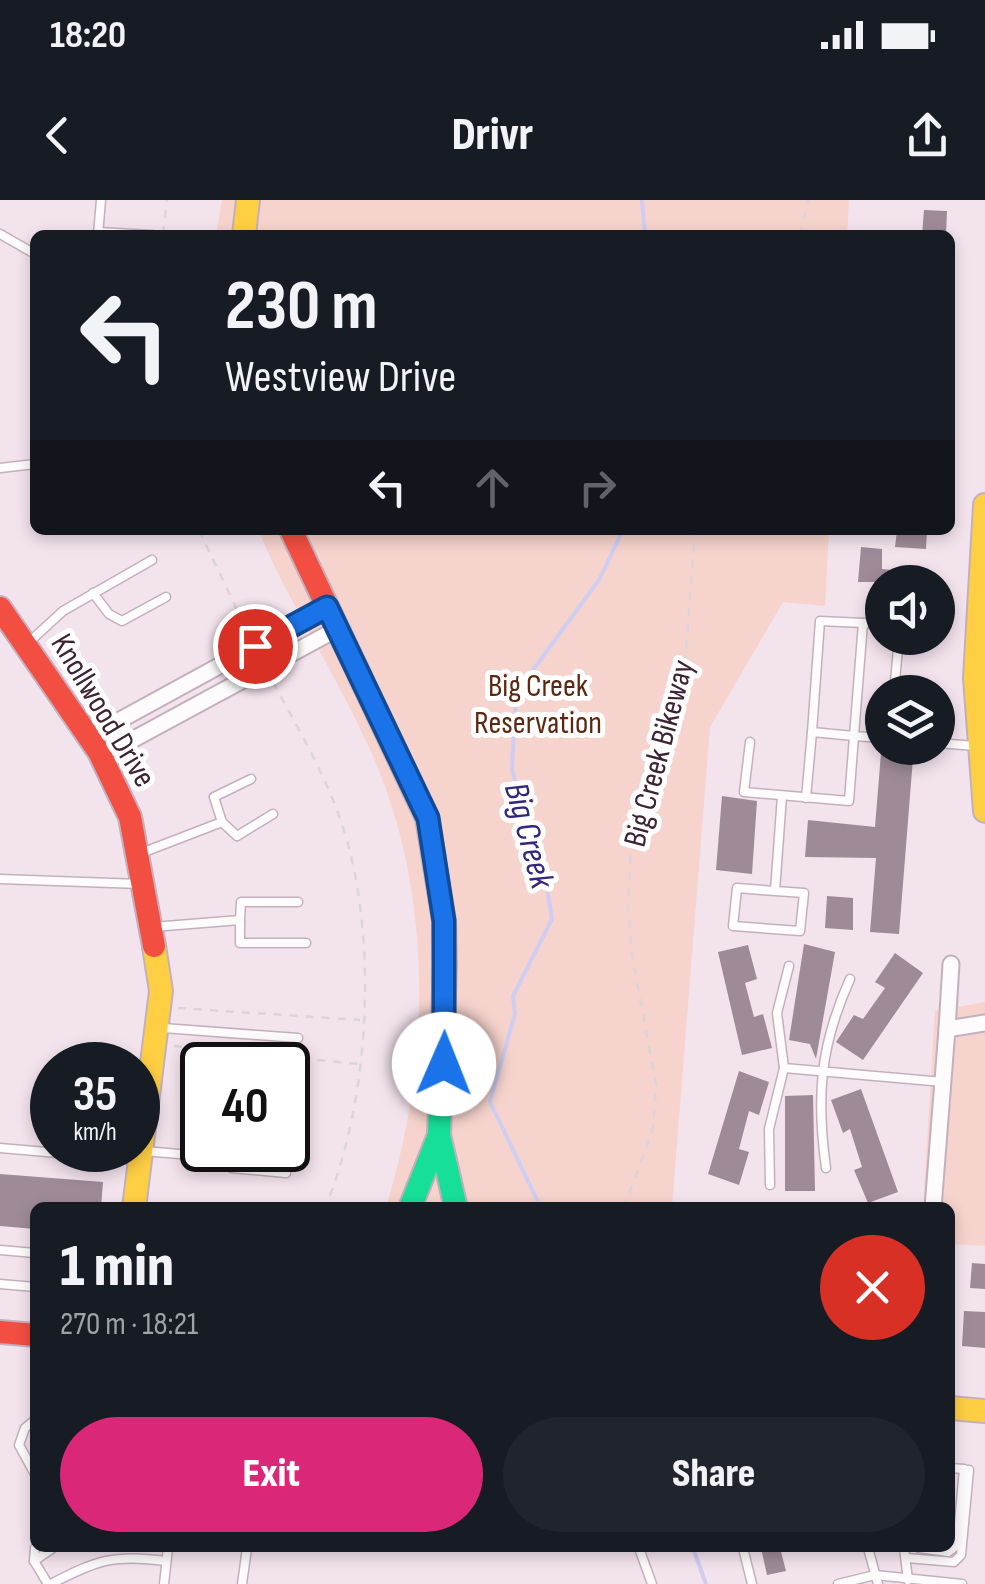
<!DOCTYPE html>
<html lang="en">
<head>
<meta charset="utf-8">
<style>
	:root { --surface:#171b24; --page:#20242c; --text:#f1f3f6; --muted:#9ea1a6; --accent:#db2777 }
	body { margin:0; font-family:"Sofia Sans Condensed",sans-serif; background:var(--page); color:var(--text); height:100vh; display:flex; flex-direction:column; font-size:38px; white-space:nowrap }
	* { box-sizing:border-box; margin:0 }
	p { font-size:32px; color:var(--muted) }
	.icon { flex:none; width:55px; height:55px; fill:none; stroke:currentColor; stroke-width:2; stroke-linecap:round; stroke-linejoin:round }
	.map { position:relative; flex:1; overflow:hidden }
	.sheet { position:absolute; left:30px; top:1002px; width:925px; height:350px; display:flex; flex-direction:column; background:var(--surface); border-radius:15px; box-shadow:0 5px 15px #0003 }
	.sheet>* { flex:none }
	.hud { position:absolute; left:30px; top:30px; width:925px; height:305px; border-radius:15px; box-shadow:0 5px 15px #0003; background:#171b24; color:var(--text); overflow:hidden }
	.buttons { position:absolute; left:865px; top:365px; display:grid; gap:20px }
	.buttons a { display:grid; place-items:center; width:90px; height:90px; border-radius:50%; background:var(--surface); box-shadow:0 5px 15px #0003; font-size:50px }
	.speed { position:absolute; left:30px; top:842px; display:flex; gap:20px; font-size:50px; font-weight:700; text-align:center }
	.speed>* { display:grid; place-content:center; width:130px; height:130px; border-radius:50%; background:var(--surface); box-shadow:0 5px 15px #0003; line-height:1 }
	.speed small { font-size:25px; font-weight:400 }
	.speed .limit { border:5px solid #111; border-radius:15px; background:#fff; color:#111 }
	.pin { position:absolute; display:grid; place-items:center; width:85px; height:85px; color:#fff; margin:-42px; border:5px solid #fff; border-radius:50%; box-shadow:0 2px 10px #0007 }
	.me { position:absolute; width:110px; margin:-55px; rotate:1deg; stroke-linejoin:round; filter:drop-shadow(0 0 8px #0008) }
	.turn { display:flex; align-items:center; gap:35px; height:210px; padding:0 30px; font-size:45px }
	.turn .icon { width:130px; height:130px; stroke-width:2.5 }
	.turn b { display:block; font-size:70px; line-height:85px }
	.lanes { display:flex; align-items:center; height:95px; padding:0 30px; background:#0003; justify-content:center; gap:50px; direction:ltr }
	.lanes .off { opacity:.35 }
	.round { display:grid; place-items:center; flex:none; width:105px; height:105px; border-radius:52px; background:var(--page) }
	.overview { display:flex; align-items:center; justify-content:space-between; height:170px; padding:0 30px }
	h1 { font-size:60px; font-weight:800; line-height:75px }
	.button { display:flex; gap:20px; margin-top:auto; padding:20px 30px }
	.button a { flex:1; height:115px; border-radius:60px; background:var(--accent); color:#fff; font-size:40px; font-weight:800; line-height:115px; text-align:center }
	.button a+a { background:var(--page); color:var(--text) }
	.status { display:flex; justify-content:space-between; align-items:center; height:70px; padding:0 50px; background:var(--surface); direction:ltr }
	.status svg { height:28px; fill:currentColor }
	header { display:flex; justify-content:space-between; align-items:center; height:130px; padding:0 30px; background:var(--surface); font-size:45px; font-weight:800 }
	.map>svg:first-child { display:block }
</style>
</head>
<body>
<div class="status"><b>18:20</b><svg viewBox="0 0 49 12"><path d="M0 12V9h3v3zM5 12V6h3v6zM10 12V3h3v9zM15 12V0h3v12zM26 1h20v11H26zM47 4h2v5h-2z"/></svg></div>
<header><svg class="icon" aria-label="back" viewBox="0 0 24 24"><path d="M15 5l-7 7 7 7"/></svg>Drivr<svg class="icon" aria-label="share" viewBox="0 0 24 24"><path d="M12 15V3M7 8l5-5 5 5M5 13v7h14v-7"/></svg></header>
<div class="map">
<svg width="985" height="1384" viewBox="0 0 985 1384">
	<rect width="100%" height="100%" fill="#f3e3ed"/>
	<g fill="#f6d3cd">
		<polygon points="222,0 849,0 847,35 216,35"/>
		<path d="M258,330H829L825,406L783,402L710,527L672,1007H386C431,863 434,694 372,554C338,477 291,407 258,330Z"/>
		<polygon points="985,802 985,1046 950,1044 950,1008 923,1008 935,811"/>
	</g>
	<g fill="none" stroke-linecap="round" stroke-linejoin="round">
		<g stroke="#cfcdf2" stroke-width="4">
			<polyline points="642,0 645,35"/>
			<polyline points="541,1008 490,902 515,814 513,796 552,719 546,681 512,570 516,493 599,380 623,330"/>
			<polyline points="693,1348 706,1384"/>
		</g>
	</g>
	<g fill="#9e8b97">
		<polygon points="924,10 947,11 946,35 922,35"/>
		<polygon points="897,330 927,330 926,349 895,347"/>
		<polygon points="861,347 882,349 882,369 892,370 892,382 858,382"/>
		<polygon points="881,553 913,558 899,734 870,732 876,658 805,657 808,620 875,627"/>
		<polygon points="722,596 757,601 752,674 716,670"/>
		<polygon points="827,696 853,698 853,730 825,728"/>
		<polygon points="804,744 835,752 816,859 810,844 789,840"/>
		<polygon points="748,745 757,779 745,783 754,817 763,814 772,848 742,855 718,752"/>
		<polygon points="895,753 923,773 863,860 836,842 854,815 863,819 885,788 875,782"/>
		<polygon points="739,871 769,882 759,915 749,911 739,949 749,952 739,985 708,974"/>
		<polygon points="288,879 303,881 301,903 288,902"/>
		<polygon points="861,889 898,992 868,1003 854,970 862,967 850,929 843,933 831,900"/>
		<polygon points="813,895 815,991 785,991 785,896"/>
		<polygon points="0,974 103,982 101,1008 35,1008 35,1029 0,1026"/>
		<polygon points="972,1063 985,1064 985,1089 970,1088"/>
		<polygon points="964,1111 985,1112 985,1148 962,1146"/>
		<polygon points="761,1348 780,1348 786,1371 767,1375"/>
	</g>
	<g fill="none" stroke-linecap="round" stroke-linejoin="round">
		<g stroke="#c4b0bd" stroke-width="11">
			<g id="lane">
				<polyline points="98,32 152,35"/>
				<polyline points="0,34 35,54"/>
				<polyline points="98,35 101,0"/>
				<polyline points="0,268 35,264"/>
				<polyline points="93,393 109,414 122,421 166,397"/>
				<polyline points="882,424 863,423 854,536 882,538"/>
				<polyline points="27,444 63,411 152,360"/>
				<polyline points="894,492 899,438"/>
				<polyline points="750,542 744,592 849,601 854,536 812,532 820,421 863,423"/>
				<polyline points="938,543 975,546"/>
				<polyline points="806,598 812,532"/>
				<polyline points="222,622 237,636 273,614"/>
				<polyline points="144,652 222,622 214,597 251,579"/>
				<polyline points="0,679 140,684"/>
				<polyline points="775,691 804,693 800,731 733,726 737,688 775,691 782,596"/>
				<polyline points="240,720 241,702 298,702"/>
				<polyline points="153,727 240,720 240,743 306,743"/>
				<polyline points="789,766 777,813 784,868 943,882"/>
				<polyline points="163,828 298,838"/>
				<polyline points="288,934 296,935"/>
				<polyline points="0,948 139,960"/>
				<polyline points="144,951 214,957 231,968 286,973"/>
				<path d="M826,968C816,896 820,846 850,779"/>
				<polyline points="770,985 769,929 784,868"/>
				<polyline points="0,1050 35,1053"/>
				<polyline points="0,1084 35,1087"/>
				<polyline points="35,1220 25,1228 19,1245 35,1274"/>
				<polyline points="35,1348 34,1361 48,1384"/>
				<polyline points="639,1348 652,1384"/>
				<polyline points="743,1348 752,1384"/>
				<polyline points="868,1348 878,1384"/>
				<polyline points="904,1348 908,1380"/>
				<polyline points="919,1348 948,1352 957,1345 964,1269 950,1268"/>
				<polyline points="907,1358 954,1362 961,1355 969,1270"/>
				<polyline points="34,1361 53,1348"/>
				<path d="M51,1384C97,1360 114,1354 166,1361"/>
				<polyline points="164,1384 168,1348"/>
				<polyline points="242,1384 247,1348"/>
				<polyline points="838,1384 875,1375 962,1384"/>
			</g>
		</g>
		<g stroke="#c4b0bd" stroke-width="19">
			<g id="street">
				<polyline points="91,540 111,525 327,407"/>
				<polyline points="99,552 121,546 337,429"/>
				<polyline points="947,829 951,764"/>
				<polyline points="933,1008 947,829 985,823"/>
			</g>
		</g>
		<g stroke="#c4b0bd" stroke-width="26">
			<g id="fast">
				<polyline points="445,765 439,935 456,1008"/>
				<polyline points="410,1008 439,935"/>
			</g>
		</g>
		<g stroke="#c4b0bd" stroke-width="26">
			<g id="slow">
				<polyline points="244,35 248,0"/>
				<polyline points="985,305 975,478 985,611"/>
				<polyline points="134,1008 161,791 154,746"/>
				<polyline points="950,1208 985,1211"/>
			</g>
		</g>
		<g stroke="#c4b0bd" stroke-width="26">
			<g id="jam">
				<polyline points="291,330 427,618 444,721 445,765"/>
				<polyline points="0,408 99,552 130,617 154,746"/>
				<polyline points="0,1132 35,1135"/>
			</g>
		</g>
		<g stroke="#dad5d9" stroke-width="2.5" stroke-dasharray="8 8" stroke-linecap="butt">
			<polyline points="163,34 167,0"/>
			<polyline points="800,35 808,0"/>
			<polyline points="199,330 249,435"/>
			<path d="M273,482C302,536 334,589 349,648C377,757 368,905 325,1008"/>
			<polyline points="178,808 360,820"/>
			<polyline points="174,846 359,864"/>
			<polyline points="624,1008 653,928 656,885 632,755 628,707 631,643 685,464 695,330"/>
		</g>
		<use href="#lane" stroke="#fdfbfc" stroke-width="8"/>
		<use href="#street" stroke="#fdfbfc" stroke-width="15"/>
		<use href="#fast" stroke="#16e098" stroke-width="22"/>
		<use href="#slow" stroke="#ffcf43" stroke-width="22"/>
		<use href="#jam" stroke="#f24e42" stroke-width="22"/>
	</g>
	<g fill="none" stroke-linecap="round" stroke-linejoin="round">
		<g stroke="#114b97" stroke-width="25">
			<polyline id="route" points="255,446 327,407 428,618 444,721 444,864"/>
		</g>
		<use href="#route" stroke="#1a73e8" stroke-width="18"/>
	</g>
	<g text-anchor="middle" stroke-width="10" stroke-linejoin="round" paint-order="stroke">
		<g font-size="32" fill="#5c2711" stroke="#fff">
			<text x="538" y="496">Big Creek<tspan x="538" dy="37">Reservation</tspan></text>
		</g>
		<g font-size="32" fill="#3d2233" stroke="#fff">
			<text transform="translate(104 510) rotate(59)" y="11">Knollwood Drive</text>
			<text transform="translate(658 553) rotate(-75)" y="11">Big Creek Bikeway</text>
		</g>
		<g font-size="35" font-style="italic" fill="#322780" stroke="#fff">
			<text transform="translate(530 635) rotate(75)" y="12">Big Creek</text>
		</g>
	</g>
</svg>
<div class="buttons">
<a><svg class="icon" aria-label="sound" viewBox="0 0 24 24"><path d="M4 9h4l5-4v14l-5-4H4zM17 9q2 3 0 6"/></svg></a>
<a><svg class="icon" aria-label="layers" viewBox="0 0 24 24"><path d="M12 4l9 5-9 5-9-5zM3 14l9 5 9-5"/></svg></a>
</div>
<div class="speed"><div>35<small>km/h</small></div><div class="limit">40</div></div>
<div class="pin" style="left:255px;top:446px;background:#d93025"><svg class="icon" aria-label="arrive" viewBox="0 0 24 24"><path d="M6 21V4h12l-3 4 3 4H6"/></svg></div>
<svg class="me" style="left:444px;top:864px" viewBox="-20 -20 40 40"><circle r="19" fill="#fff"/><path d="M0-13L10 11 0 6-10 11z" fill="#1a73e8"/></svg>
<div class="hud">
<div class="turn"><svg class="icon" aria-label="left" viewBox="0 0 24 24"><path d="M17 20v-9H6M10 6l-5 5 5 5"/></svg><div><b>230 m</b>Westview Drive</div></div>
<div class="lanes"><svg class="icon" aria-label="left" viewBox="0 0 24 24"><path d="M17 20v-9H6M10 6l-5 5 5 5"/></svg><svg class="icon off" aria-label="ahead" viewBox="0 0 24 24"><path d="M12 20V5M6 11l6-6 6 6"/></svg><svg class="icon off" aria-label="right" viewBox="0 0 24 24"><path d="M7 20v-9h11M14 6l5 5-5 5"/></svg></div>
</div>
<section class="sheet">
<div class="overview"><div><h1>1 min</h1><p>270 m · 18:21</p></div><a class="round" style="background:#d93025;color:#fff"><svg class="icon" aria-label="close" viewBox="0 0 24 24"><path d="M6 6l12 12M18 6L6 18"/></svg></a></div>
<div class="button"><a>Exit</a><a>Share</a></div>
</section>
</div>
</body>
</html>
